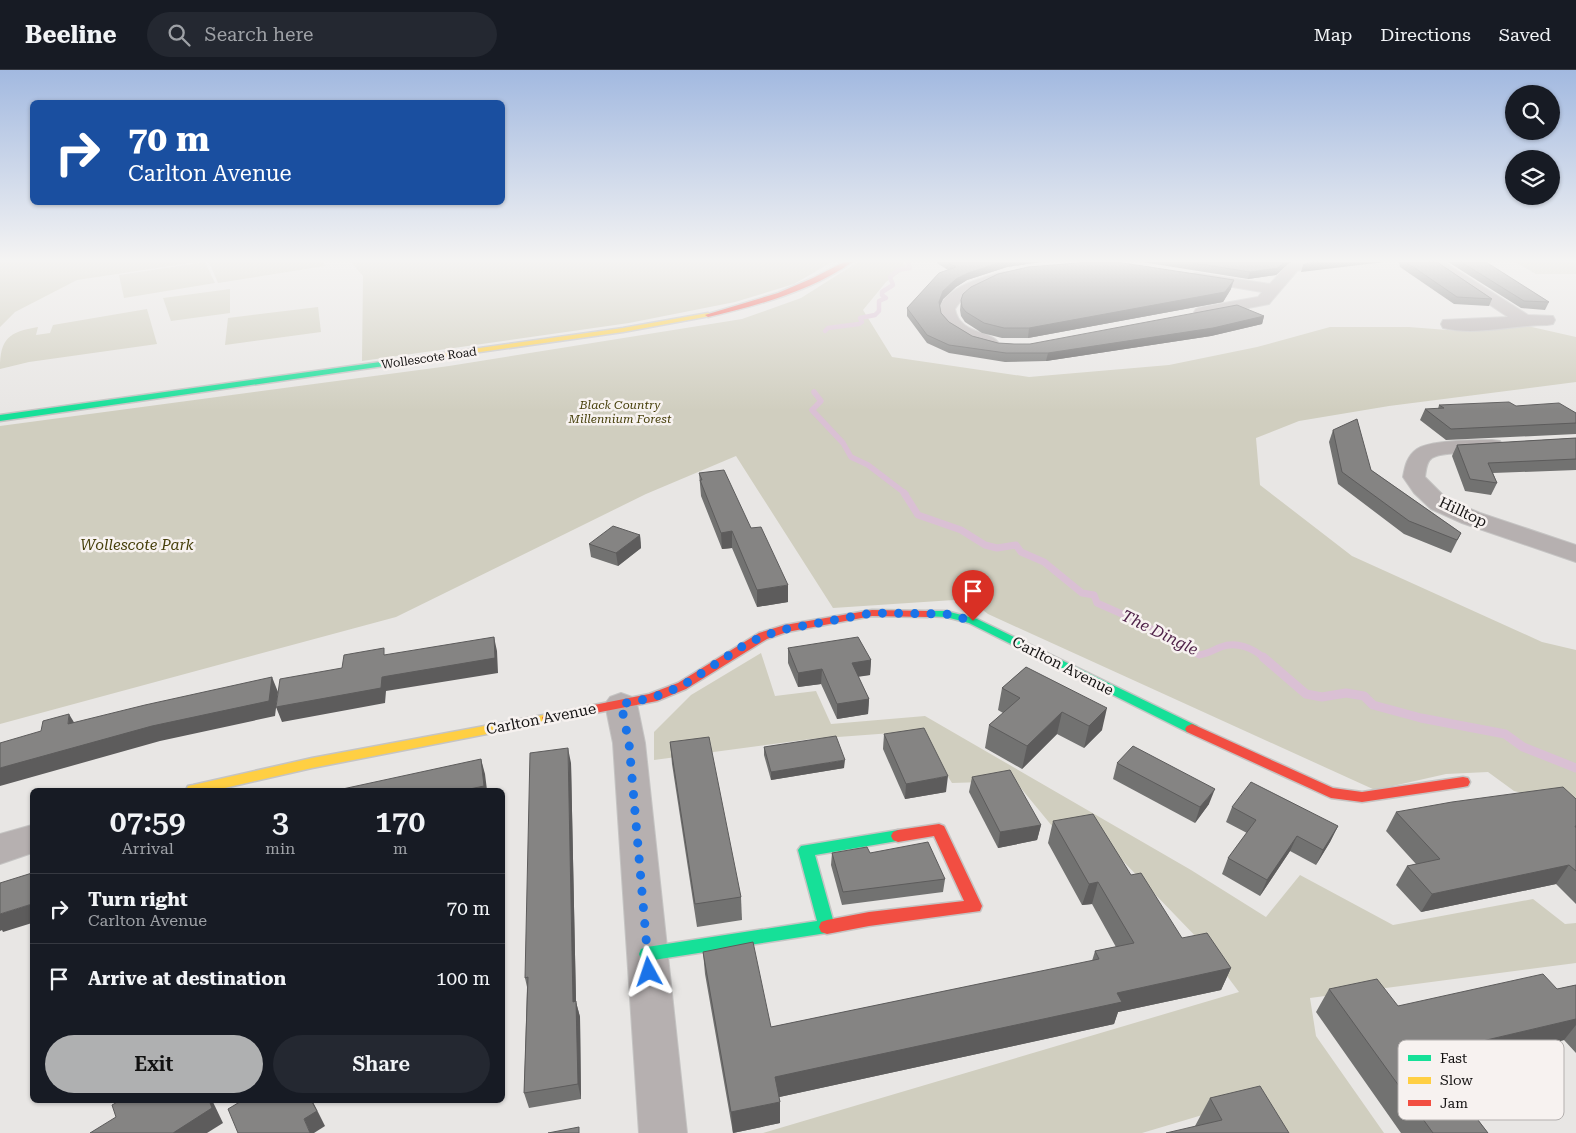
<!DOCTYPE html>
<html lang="en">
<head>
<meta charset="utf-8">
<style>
	:root { --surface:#171b24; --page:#242831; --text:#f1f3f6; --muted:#9ea1a6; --line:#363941; --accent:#afb0b1 }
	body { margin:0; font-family:"Roboto Serif",serif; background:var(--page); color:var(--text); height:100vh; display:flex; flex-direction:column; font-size:19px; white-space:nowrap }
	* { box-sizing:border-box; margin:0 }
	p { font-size:16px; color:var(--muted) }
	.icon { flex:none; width:28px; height:28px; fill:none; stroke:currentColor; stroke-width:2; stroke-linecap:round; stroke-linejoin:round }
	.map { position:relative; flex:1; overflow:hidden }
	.sheet { position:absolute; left:30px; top:718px; width:475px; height:315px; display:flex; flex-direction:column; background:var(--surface); border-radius:8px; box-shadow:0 1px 4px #0004 }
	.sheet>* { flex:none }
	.guide { position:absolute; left:30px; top:30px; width:475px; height:105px; border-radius:8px; box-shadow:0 1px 4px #0004; background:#1a4fa0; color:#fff; overflow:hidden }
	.buttons { position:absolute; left:1505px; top:15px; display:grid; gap:10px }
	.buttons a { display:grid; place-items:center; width:55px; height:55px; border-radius:50%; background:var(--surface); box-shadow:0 1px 4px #0004; font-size:25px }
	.pin { position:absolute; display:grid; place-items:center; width:42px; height:42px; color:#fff; margin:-51px -21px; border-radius:50% 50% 50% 0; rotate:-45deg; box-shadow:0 0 5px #0007 }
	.pin .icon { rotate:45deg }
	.me { position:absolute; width:55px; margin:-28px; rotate:355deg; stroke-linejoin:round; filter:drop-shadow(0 0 4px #0008) }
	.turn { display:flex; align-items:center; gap:18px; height:105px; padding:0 15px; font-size:22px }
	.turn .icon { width:65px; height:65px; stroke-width:2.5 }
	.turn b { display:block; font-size:35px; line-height:42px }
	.eta { display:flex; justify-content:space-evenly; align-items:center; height:85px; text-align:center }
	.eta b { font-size:30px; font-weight:600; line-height:35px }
	.primary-button { display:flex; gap:10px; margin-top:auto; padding:10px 15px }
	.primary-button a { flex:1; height:58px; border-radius:30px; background:var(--accent); color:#111; font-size:20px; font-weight:600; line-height:58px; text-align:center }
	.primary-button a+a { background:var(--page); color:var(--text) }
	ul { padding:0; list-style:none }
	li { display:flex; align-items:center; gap:15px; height:70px; padding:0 15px; border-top:1px solid var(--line) }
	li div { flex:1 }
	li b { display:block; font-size:19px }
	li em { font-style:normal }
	header { display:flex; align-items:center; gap:30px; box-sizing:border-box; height:70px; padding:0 25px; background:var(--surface); border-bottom:1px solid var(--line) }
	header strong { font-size:24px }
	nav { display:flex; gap:28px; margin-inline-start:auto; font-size:18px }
	.search { width:350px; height:45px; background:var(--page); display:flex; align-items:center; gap:12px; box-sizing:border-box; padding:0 18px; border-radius:28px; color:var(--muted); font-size:19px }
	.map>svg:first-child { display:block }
</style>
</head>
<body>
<header>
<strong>Beeline</strong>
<div class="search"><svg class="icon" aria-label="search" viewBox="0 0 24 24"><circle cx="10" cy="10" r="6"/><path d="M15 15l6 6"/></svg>Search here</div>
<nav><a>Map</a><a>Directions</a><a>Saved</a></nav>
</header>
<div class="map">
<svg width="1576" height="1063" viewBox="0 0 1576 1063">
	<rect width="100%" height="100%" fill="#e8e6e4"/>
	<g fill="#d0cebf">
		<polygon points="0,192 197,192 77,210 15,242 0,257"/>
		<polygon points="205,192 215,213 124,228 119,205"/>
		<polygon points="209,192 322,192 325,196 218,213"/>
		<polygon points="351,192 832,192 794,214 735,232 629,253 362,291 363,206"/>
		<polygon points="858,192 902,192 906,198 886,212 863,240 892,287 1029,307 1169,295 1257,277 1330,257 1409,257 1460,261 1519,254 1576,267 1576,312 1389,336 1299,351 1256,368 1260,415 1352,486 1542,572 1576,580 1576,742 1561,733 1514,721 1488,702 1446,704 1375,720 988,544 969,529 833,538 736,386 646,424 396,547 0,654 0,356 449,296 742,249 801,228"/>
		<polygon points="1515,192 1574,192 1576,193 1576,204 1536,204"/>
		<polygon points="230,219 230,243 171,251 163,228"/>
		<polygon points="318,237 321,262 225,275 228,248"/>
		<path d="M147,239L157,274L29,292L0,299C0,268 9,262 38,257L36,265L50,263L53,255Z"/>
		<polygon points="761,583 775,626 816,621 831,654 925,646 1191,800 1266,847 1300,805 1393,855 1533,829 1565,854 1576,853 1576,893 1310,928 1316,966 1384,1063 1278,1063 1256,1029 1142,1063 763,1063 1239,922 1203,874 1093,760 1057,762 1015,711 952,713 919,661 811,669 654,690 654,662 691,625"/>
	</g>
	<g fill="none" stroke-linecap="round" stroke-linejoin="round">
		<polyline stroke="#dac0d4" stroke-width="4.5" points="825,261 828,258 859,254 862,252 860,248 875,245 879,241 879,231 886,228 882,225 882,222 893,215 890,207 898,200 910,198 908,192"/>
		<polyline stroke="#dac0d4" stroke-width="5.5" points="814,322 821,331 812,340 843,373 851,387 868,395 906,424"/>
		<path stroke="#dac0d4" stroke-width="7" d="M904,423L918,445L961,460L985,475L997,478L1016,475L1021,482L1044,492L1082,523L1094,525L1097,533L1131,548L1199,585C1208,584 1213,580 1221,577C1236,571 1253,578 1264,588"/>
		<polyline stroke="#dac0d4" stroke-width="9" points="1263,587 1306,624 1322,627 1346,623 1364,626 1373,635 1421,648 1505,664 1523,677 1576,698"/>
		<g stroke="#c5c4c3" stroke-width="2">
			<g id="street">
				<polygon points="1295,192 1318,192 1316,195 1297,201 1269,234 1202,247 1196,245 1194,242 1196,239 1202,237 1258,227 1262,222 1191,210 1189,207 1191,204 1196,203 1270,214 1287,195"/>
				<path d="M1426,192H1444L1528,245L1553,246L1555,250L1553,254L1547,255C1513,255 1476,266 1443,258L1441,254L1443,250L1508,247Z"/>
				<path d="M1005,202L1010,203L1012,206L1010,209C991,214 965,221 955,239C959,264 989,260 998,272L995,276C979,280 934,259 939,239C945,217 986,206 1005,202Z"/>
				<path d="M1492,370L1500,371L1503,376L1500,381C1483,385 1445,380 1432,388C1426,392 1426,401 1425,407L1447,429L1480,443L1576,475V492L1462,453L1431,439L1414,423L1403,407C1405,396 1407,386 1417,379C1430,370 1475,370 1492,370Z"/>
				<polygon points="621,623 632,627 637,634 645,673 687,1063 639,1063 613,673 605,634 610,627"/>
				<polygon points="32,755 32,783 0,794 0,764"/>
			</g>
		</g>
		<g stroke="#c5c4c3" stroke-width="3">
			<g id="fast">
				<polygon points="409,288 413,290 412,292 0,351 0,345"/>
				<polygon points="928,541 946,541 977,549 1197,656 1199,659 1197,662 1187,662 969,553 946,547 924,546 922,544 924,542"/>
				<polygon points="898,760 903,762 905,766 903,770 815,785 835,857 833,862 647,891 641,889 639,884 641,879 647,877 817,851 798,780 801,776"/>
			</g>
		</g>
		<g stroke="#c5c4c3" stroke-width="3">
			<g id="slow">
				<polygon points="708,243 711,245 710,246 623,262 409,292 405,290 409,288 623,258"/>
				<polygon points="549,644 554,645 556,648 554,651 312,698 216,720 186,720 188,716 193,715 312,688"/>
			</g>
		</g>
		<g stroke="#c5c4c3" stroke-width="3">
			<g id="jam">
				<path d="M844,192H852C812,221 755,236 708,247L705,245L778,223L813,208Z"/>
				<polygon points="872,540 928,541 934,544 928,547 872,546 787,562 767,569 686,619 657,631 549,652 544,651 542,648 544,645 649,624 678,613 759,563 785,555"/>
				<polygon points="1192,654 1333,718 1362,722 1463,707 1468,708 1470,712 1468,716 1463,717 1362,732 1331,728 1187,662 1185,659 1187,656"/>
				<polygon points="939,754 944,756 946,760 982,836 980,841 869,856 827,864 821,862 819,857 821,852 827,850 869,842 964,831 934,766 898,772 893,770 891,766 893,762 898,760"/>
			</g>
		</g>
		<use href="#street" fill="#b6b0b0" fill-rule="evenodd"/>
		<use href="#fast" fill="#16e098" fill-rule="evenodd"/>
		<use href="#slow" fill="#ffcf43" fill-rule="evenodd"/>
		<use href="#jam" fill="#f24e42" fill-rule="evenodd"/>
	</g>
	<g fill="#727271">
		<polygon points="937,192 1040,192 1007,197 967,210 956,217 943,229 940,236 941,243 949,252 972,266 998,273 1014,274 1030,274 1264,246 1262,254 1211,266 1046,291 1005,292 949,283 927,273 907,246 907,238 948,200 937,193"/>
		<polygon points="1142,192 1292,192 1289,193 1276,205 1248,209"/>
		<polygon points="1399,192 1437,192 1492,229 1489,236 1454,234 1400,197"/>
		<polygon points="1448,192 1486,192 1549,232 1545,240 1521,238"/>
		<polygon points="1231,219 1223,232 1028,268 1002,268 982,263 965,252 961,246 960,240 961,230"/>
		<polygon points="1439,335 1516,336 1576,343 1576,364 1446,370 1420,350 1425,339 1438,339"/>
		<polygon points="1333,360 1371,400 1461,463 1451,483 1404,464 1338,414 1329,372"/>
		<polygon points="1576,368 1576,400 1493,403 1497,413 1491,425 1465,421 1452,386 1457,375"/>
		<polygon points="699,403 751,458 788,532 757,537 732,478 722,479 701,426"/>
		<polygon points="640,465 641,478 618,496 591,487 589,474"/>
		<polygon points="788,578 871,590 870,605 858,606 869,629 868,644 837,649 821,614 798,617 788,593"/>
		<polygon points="1026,597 1102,660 1084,678 1057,664 1022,699 985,678 989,655 1003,643 998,640 1002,618"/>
		<polygon points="884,664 946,722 905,729 883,679"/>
		<polygon points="670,672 741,827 742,850 697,857 672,694"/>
		<polygon points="764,677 844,698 771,710 764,685"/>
		<polygon points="571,693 576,932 580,947 581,1029 529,1038 524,1023 527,917 525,908"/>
		<polygon points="1117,693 1209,734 1195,753 1113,709"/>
		<polygon points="972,707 1041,755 1037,770 998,778 969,722"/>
		<polygon points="1576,729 1576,834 1556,814 1421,842 1396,815 1407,796 1416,794 1386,761 1396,742"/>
		<polygon points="1232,737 1338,756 1330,772 1316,795 1290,781 1260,826 1222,804 1228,788 1247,763 1226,752"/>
		<polygon points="1053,751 1131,805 1182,868 1231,898 1221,920 1118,942 1114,954 779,1027 780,1032 780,1053 733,1063 705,904 703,882 771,957 1092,891 1095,881 1116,877 1092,834 1082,835 1048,773"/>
		<polygon points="832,783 945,809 943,822 842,835 831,795"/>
		<polygon points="1576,915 1576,983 1564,970 1439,999 1488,1063 1401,1063 1316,942 1329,919 1398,936 1557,919"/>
		<polygon points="1210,1028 1289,1063 1195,1056"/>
	</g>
	<g fill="#5d5c5c">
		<polygon points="1001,192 1040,192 1007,197 967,210 956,217 943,229 938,239 939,232 943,221 956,209 968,203"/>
		<polygon points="1284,192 1292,192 1289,193 1276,205 1248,209 1250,202"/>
		<polygon points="1325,192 1384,192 1301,202 1303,195"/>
		<polygon points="1234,210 1231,219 1223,232 1028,268 1029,258"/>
		<polygon points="1264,246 1262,254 1211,266 1046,291 1048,283"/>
		<polygon points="732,461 732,478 722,479 721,463"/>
		<polygon points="640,465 641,478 618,496 616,483"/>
		<polygon points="788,515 788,532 757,537 757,520"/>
		<polygon points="494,567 497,581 498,603 386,621 385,633 282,652 276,637 382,607"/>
		<polygon points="871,590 870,605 851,608 852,593"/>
		<polygon points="822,599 821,614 798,617 798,603"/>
		<polygon points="272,607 278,622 275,646 160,671 0,716 0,698"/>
		<polygon points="869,629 868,644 837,649 837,634"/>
		<polygon points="1107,638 1102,660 1084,678 1089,656"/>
		<polygon points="1062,642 1057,664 1022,699 1027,676"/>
		<polygon points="69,644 78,659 68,654"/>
		<polygon points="568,678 571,693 576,932 580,947 581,1029 578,1014 573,932"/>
		<polygon points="481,689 485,704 487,720 465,720"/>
		<polygon points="845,690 844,698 771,710 771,702"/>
		<polygon points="948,706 946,722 905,729 906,714"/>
		<polygon points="1215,719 1209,734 1195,753 1200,737"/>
		<polygon points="1041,755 1037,770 998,778 1000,762"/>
		<polygon points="1338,756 1330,772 1316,795 1323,780"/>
		<polygon points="1297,766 1290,781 1260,826 1267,810"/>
		<polygon points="1569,795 1556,814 1421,842 1432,824"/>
		<polygon points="1098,812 1092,834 1082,835 1089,814"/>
		<polygon points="32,834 32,853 3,862 2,860 0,861 0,844"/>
		<polygon points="1231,898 1221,920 1118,942 1114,954 775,1028 775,1007 1117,923"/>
		<polygon points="1576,949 1576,955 1564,970 1411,1006 1427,984"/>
		<polygon points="209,1030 212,1030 223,1053 207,1063 173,1063"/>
		<polygon points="311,1030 312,1030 325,1056 314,1063 310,1063 304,1049"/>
		<polygon points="780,1032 780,1053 733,1063 731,1042"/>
	</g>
	<g fill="#858483" stroke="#5d5c5c">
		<polygon points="947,192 1001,192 968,203 956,209 943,221 939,232 941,243 949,252 972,266 998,273 1014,274 1030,274 1237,235 1264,246 1213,258 1048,283 1006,283 949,275 927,265 907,238 939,203 956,197"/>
		<polygon points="1090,192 1117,192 1234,210 1225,222 1029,258 1004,258 984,253 966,242 962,237 961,230 963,224 971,217 998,204 1028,197"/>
		<polygon points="1188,192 1284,192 1278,198 1250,202"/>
		<polygon points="1311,192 1325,192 1303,195"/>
		<polygon points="1406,192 1437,192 1492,229 1457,227"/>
		<polygon points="1461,192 1486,192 1549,232 1524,231"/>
		<polygon points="1509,332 1516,336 1559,333 1576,343 1576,353 1451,359 1425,339 1444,338 1439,335"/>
		<polygon points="1357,349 1371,400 1461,463 1457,470 1409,451 1342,402 1333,360"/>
		<polygon points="1576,368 1576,389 1488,393 1497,413 1470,409 1457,375"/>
		<polygon points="724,400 751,458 761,457 788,515 757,520 732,461 721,463 700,410 702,410 699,403"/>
		<polygon points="613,456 640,465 616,483 589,474"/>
		<polygon points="494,567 495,588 382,607 381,618 276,637 280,609 342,598 344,585 384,578 384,585"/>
		<polygon points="858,567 871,590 852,593 869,629 837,634 822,599 798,603 788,578"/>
		<polygon points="1026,597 1107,638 1089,656 1062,642 1027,676 989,655 1020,628 1002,618"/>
		<polygon points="272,607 269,631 152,656 0,698 0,673 41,661 43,651 69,644 68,654 145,635"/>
		<polygon points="924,658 948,706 906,714 884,664"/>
		<polygon points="836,666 845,690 771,702 764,677"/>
		<polygon points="709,667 741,827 695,834 670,672"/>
		<polygon points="1133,676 1215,719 1200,737 1117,693"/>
		<polygon points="568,678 573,932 576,931 578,1014 524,1023 528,907 525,908 530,683"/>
		<polygon points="481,689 484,716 465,720 338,720"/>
		<polygon points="1010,700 1041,755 1000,762 972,707"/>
		<polygon points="1251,712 1338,756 1323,780 1297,766 1267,810 1228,788 1256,750 1232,737"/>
		<polygon points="1563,717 1576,729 1576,756 1575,756 1576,758 1576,801 1569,795 1432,824 1407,796 1440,789 1396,742 1452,732"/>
		<polygon points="1093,744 1131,805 1141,803 1182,868 1207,863 1231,898 1117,923 1122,932 775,1007 780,1032 731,1042 703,882 753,872 771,957 1099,889 1095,881 1134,873 1098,812 1089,814 1053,751"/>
		<polygon points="928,772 945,809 843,822 832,783 867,777 870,783"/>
		<polygon points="32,803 32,834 0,844 0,813"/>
		<polygon points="1543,904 1557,919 1576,915 1576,949 1427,984 1488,1063 1433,1063 1329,919 1377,909 1398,936"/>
		<polygon points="1260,1016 1289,1063 1166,1063 1222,1050 1210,1028"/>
		<polygon points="121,1030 209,1030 212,1038 173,1063 90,1063 116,1047 112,1035"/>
		<polygon points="243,1030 311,1030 317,1041 304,1049 310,1063 238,1063 228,1039"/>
		<polygon points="579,1057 579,1063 548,1063"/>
	</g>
	<linearGradient id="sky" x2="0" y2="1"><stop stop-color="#a2b9e0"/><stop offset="0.56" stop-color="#f5f4f3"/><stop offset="1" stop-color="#f5f4f3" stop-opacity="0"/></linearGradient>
	<rect width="1576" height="341" fill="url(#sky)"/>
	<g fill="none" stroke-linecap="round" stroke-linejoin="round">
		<polyline stroke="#1a73e8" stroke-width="9" stroke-dasharray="0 16.2" points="649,902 629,673 621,634 652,628 682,616 743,576 763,566 786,559 872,543 946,544 973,551"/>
	</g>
	<g text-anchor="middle" stroke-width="5" stroke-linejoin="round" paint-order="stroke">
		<g font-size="12" fill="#151313" stroke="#f7f2f0">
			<text transform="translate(429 288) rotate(-8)" y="4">Wollescote Road</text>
		</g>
		<g font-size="12" font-style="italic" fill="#463f0a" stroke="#f7f2f0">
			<text x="620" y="339">Black Country<tspan x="620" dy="14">Millennium Forest</tspan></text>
		</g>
		<g font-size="15" fill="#151313" stroke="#f7f2f0">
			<text transform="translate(1463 442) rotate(25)" y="5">Hilltop</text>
			<text transform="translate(1063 596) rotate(27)" y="5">Carlton Avenue</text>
			<text transform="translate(541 649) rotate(-11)" y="5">Carlton Avenue</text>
		</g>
		<g font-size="15" font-style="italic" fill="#463f0a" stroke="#f7f2f0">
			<text x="137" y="480">Wollescote Park</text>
		</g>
		<g font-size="16" font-style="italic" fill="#50234a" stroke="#f7f2f0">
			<text transform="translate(1160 562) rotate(26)" y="6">The Dingle</text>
		</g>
	</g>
	<rect x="1398" y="970" width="166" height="80" rx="8" fill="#f7f2f0" stroke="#b3afae" stroke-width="1"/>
	<rect x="1408" y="985" width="23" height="6" fill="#16e098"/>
	<rect x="1408" y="1007" width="23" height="7" fill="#ffcf43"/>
	<rect x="1408" y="1030" width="23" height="6" fill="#f24e42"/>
	<g font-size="14" fill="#151313">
		<text x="1440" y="993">Fast</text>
		<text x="1440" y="1015">Slow</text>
		<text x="1440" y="1038">Jam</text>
	</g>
</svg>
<div class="buttons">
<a><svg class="icon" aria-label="search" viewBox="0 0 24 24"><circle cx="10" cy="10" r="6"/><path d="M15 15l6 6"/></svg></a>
<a><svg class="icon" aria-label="layers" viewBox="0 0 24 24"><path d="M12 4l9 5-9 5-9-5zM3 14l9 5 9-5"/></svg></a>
</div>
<div class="pin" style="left:973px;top:551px;background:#d93025"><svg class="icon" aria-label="arrive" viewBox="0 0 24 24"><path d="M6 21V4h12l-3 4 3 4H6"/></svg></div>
<svg class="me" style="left:649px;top:902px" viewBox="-20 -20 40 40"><path d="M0-17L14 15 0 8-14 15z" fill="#1a73e8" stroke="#fff" stroke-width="4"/></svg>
<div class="guide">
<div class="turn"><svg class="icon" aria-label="right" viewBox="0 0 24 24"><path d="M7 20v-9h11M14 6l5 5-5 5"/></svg><div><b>70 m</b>Carlton Avenue</div></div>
</div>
<section class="sheet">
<div class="eta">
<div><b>07:59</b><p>Arrival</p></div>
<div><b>3</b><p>min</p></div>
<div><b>170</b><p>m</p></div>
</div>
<ul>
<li><svg class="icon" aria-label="right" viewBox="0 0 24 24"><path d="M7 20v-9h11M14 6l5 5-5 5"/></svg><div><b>Turn right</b><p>Carlton Avenue</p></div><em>70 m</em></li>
<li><svg class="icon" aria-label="arrive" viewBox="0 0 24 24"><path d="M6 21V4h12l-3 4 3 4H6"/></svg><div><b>Arrive at destination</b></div><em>100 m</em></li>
</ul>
<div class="primary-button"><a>Exit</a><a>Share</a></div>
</section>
</div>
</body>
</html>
